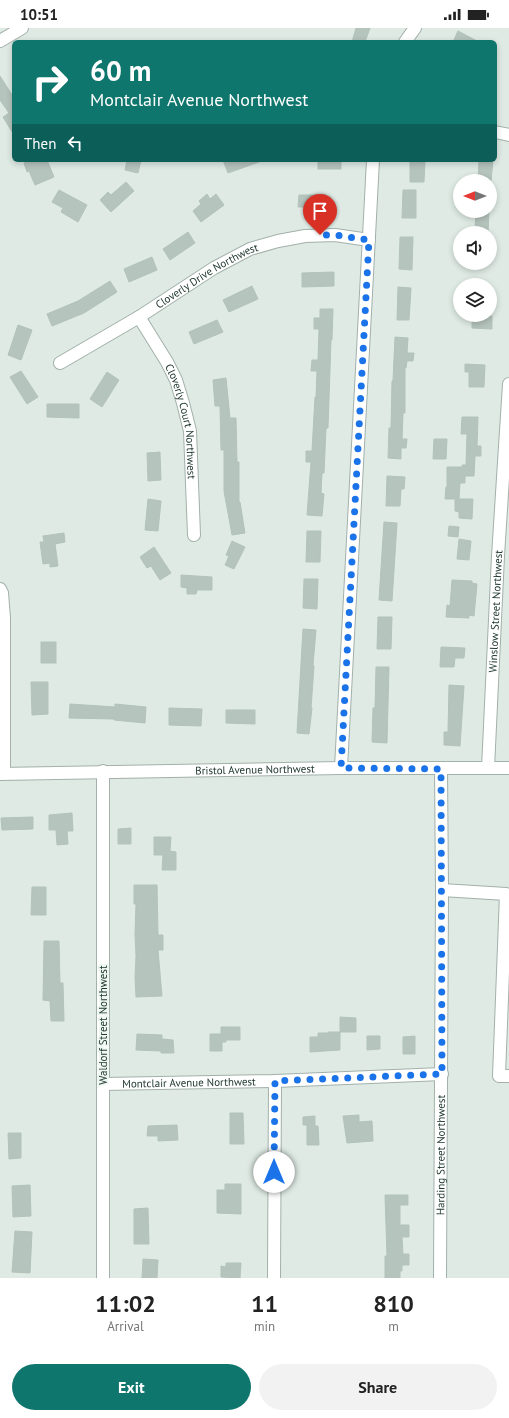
<!DOCTYPE html>
<html lang="en">
<head>
<meta charset="utf-8">
<style>
	:root { --surface:#fff; --page:#f2f2f2; --text:#222; --muted:#767676; --accent:#0f766e }
	body { margin:0; font-family:"PT Sans",sans-serif; background:var(--page); color:var(--text); height:100vh; display:flex; flex-direction:column; font-size:15px; white-space:nowrap }
	* { box-sizing:border-box; margin:0 }
	p { font-size:13px; color:var(--muted) }
	.icon { flex:none; width:22px; height:22px; fill:none; stroke:currentColor; stroke-width:2; stroke-linecap:round; stroke-linejoin:round }
	.map { position:relative; height:1250px; overflow:hidden }
	.panel { display:flex; flex-direction:column; background:var(--surface); flex:1 }
	.panel>* { flex:none }
	.hud { position:absolute; left:12px; top:12px; width:485px; height:122px; border-radius:6px; box-shadow:0 2px 6px #0003; background:#0f766e; color:#fff; overflow:hidden }
	.needle { width:26px; rotate:270deg }
	.tools { position:absolute; left:453px; top:146px; display:grid; gap:8px }
	.tools a { display:grid; place-items:center; width:44px; height:44px; border-radius:50%; background:var(--surface); box-shadow:0 2px 6px #0003; font-size:20px }
	.pin { position:absolute; display:grid; place-items:center; width:34px; height:34px; color:#fff; margin:-41px -17px; border-radius:50% 50% 50% 0; rotate:-45deg; box-shadow:0 0 4px #0007 }
	.pin .icon { rotate:45deg }
	.me { position:absolute; width:44px; margin:-22px; rotate:0deg; stroke-linejoin:round; filter:drop-shadow(0 0 3px #0008) }
	.turn { display:flex; align-items:center; gap:14px; height:84px; padding:0 12px; font-size:18px }
	.turn .icon { width:52px; height:52px; stroke-width:2.5 }
	.turn b { display:block; font-size:28px; line-height:34px }
	.then { display:flex; align-items:center; height:38px; padding:0 12px; background:#0003; gap:8px; font-size:15px }
	.eta { display:flex; justify-content:space-evenly; align-items:center; height:68px; text-align:center }
	.eta b { font-size:24px; font-weight:800; line-height:28px }
	.button { display:flex; gap:8px; margin-top:auto; padding:8px 12px }
	.button a { flex:1; height:46px; border-radius:24px; background:var(--accent); color:#fff; font-size:16px; font-weight:800; line-height:46px; text-align:center }
	.button a+a { background:var(--page); color:var(--text) }
	.status { display:flex; justify-content:space-between; align-items:center; height:28px; padding:0 20px; background:var(--surface); direction:ltr }
	.status svg { height:11px; fill:currentColor }
	.map>svg:first-child { display:block }
</style>
</head>
<body>
<div class="status"><b>10:51</b><svg viewBox="0 0 49 12"><path d="M0 12V9h3v3zM5 12V6h3v6zM10 12V3h3v9zM15 12V0h3v12zM26 1h20v11H26zM47 4h2v5h-2z"/></svg></div>
<div class="map">
<svg width="509" height="1250" viewBox="0 0 509 1250">
	<rect width="100%" height="100%" fill="#dfeae4"/>
	<g fill="#b5c4bd" stroke="#b2c3ba">
		<polygon points="356,0 370,0 365,14 352,14"/>
		<polygon points="458,3 479,14 453,14"/>
		<polygon points="0,48 14,70 14,107 3,89 9,85 0,72"/>
		<polygon points="26,132 47,132 54,149 35,157 29,143 27,144 24,135 27,134"/>
		<polygon points="127,132 141,132 138,145 125,142"/>
		<polygon points="223,132 262,132 262,133 228,145"/>
		<rect x="318" y="132" width="23" height="9"/>
		<polygon points="410,132 425,132 424,154 410,154"/>
		<polygon points="479,132 493,132 491,153 478,153"/>
		<polygon points="126,154 134,163 111,184 100,172 108,164 111,167"/>
		<polygon points="59,162 87,177 78,194 61,184 63,180 52,174"/>
		<polygon points="403,162 416,162 416,190 402,190"/>
		<polygon points="207,166 210,171 216,166 224,177 201,194 193,183 201,176 199,173"/>
		<polygon points="299,167 326,167 325,183 308,183 308,179 298,179"/>
		<polygon points="476,183 489,183 488,205 475,204"/>
		<polygon points="188,204 195,215 170,232 163,221"/>
		<polygon points="400,209 413,209 412,242 399,241"/>
		<polygon points="152,229 157,242 129,254 124,241"/>
		<polygon points="334,244 334,258 302,259 302,245"/>
		<polygon points="110,253 117,264 84,285 52,298 47,286 78,273"/>
		<polygon points="252,258 258,271 229,284 223,272"/>
		<polygon points="398,259 411,260 409,292 397,292"/>
		<polygon points="320,281 333,281 332,312 331,312 328,400 326,400 324,445 322,445 321,465 324,466 322,488 307,487 311,434 306,434 306,423 312,423 315,369 316,369 317,343 311,343 312,332 318,332 319,301 314,301 314,290 320,290"/>
		<polygon points="472,287 492,288 492,301 472,300"/>
		<polygon points="217,292 223,304 194,316 189,304"/>
		<polygon points="18,297 32,302 21,332 8,327"/>
		<polygon points="395,309 408,310 407,325 414,325 413,333 407,333 406,340 405,340 405,385 403,385 402,411 407,411 406,420 401,420 401,431 388,430 389,400 391,400 392,353 393,353"/>
		<polygon points="465,336 485,337 484,359 469,359 469,344 465,344"/>
		<polygon points="21,343 38,369 27,376 10,349"/>
		<polygon points="107,344 119,352 102,379 90,371"/>
		<polygon points="226,350 230,390 236,390 237,434 239,434 239,474 240,474 245,505 232,507 224,463 224,422 221,422 220,378 215,378 213,352"/>
		<polygon points="47,376 79,376 79,390 47,389"/>
		<polygon points="462,389 478,389 477,418 481,418 481,428 475,428 474,448 465,448 465,455 460,455 459,471 473,471 472,491 459,490 459,484 455,483 455,471 445,471 446,459 447,459 447,439 462,439 462,437 466,437 467,406 461,406"/>
		<polygon points="434,411 447,411 446,431 433,431"/>
		<polygon points="160,424 161,452 148,453 147,425"/>
		<polygon points="387,448 405,449 404,461 401,461 400,478 386,478"/>
		<polygon points="148,471 161,473 158,503 145,502"/>
		<polygon points="384,494 397,495 392,573 379,572"/>
		<polygon points="449,498 459,499 458,509 448,508"/>
		<polygon points="307,503 321,503 320,534 306,534"/>
		<polygon points="64,505 65,514 55,516 58,538 50,539 50,535 43,536 40,514 44,514 43,508"/>
		<polygon points="459,511 471,513 469,532 457,531"/>
		<polygon points="232,513 245,519 234,541 225,537 229,528 226,527"/>
		<polygon points="154,519 171,545 160,552 151,538 147,540 140,529"/>
		<polygon points="181,547 212,549 212,562 197,562 196,566 187,566 187,560 181,559"/>
		<polygon points="304,551 318,551 317,581 303,580"/>
		<polygon points="452,552 472,553 472,555 477,556 474,588 469,587 469,590 446,589 447,577 450,578"/>
		<polygon points="378,589 392,589 391,621 377,621"/>
		<polygon points="303,601 316,602 313,637 314,638 311,680 312,680 309,706 297,705"/>
		<rect x="41" y="614" width="15" height="21"/>
		<polygon points="441,619 465,620 464,630 455,630 454,639 440,639"/>
		<polygon points="376,639 389,639 387,715 372,714 373,680 375,680"/>
		<polygon points="31,654 48,654 48,686 32,687"/>
		<polygon points="449,657 464,658 460,718 444,717 444,704 448,704"/>
		<polygon points="70,676 115,679 115,676 146,679 145,695 114,692 114,691 69,690"/>
		<polygon points="169,680 202,681 201,698 169,697"/>
		<polygon points="226,682 255,682 255,696 226,695"/>
		<polygon points="72,785 73,803 67,803 68,816 57,817 56,802 49,802 49,787"/>
		<polygon points="33,789 33,801 2,802 1,790"/>
		<polygon points="131,800 131,816 118,816 118,801"/>
		<polygon points="154,809 171,809 170,823 176,824 176,842 162,842 163,827 154,827"/>
		<polygon points="134,857 157,857 158,907 163,907 163,922 158,922 162,968 136,969 135,950 136,928 135,906 136,876 134,876"/>
		<polygon points="32,859 46,859 46,887 31,887"/>
		<polygon points="44,913 59,913 60,955 63,955 64,993 51,993 50,973 43,972"/>
		<polygon points="340,989 356,990 356,1004 340,1004"/>
		<polygon points="221,999 240,999 240,1012 226,1012 226,1014 222,1014 222,1023 210,1023 210,1006 221,1006"/>
		<polygon points="328,1004 340,1004 340,1022 310,1024 310,1009 318,1009 318,1005 328,1005"/>
		<polygon points="137,1006 162,1007 162,1011 173,1012 174,1025 161,1025 161,1023 136,1022"/>
		<polygon points="367,1008 380,1008 380,1021 367,1022"/>
		<polygon points="415,1008 415,1026 403,1026 403,1009"/>
		<polygon points="230,1085 243,1085 244,1116 230,1116"/>
		<polygon points="359,1087 359,1094 372,1093 373,1113 347,1115 343,1088"/>
		<polygon points="315,1088 315,1098 318,1098 319,1117 307,1117 307,1097 303,1097 303,1089"/>
		<polygon points="177,1097 178,1112 158,1113 158,1108 147,1108 148,1098"/>
		<polygon points="8,1105 21,1105 21,1130 9,1131"/>
		<polygon points="225,1156 241,1156 241,1186 217,1185 217,1162 225,1162"/>
		<polygon points="30,1157 31,1188 13,1189 12,1158"/>
		<polygon points="385,1167 408,1167 408,1177 400,1177 400,1197 409,1197 409,1209 402,1209 403,1226 409,1226 409,1237 402,1237 402,1243 400,1243 400,1250 385,1250 385,1228 387,1228"/>
		<polygon points="148,1180 149,1216 134,1216 134,1181"/>
		<polygon points="15,1203 32,1204 30,1245 12,1244"/>
		<polygon points="143,1231 158,1232 157,1250 142,1250"/>
		<polygon points="226,1235 241,1235 240,1250 221,1249 221,1238 226,1239"/>
	</g>
	<g fill="none" stroke-linecap="round" stroke-linejoin="round">
		<g stroke="#a2b1aa" stroke-width="14">
			<g id="minor">
				<polyline points="0,13 22,0"/>
				<polyline points="405,14 415,0"/>
				<polyline points="495,104 509,107"/>
				<path id="s1" d="M139,289L167,334L176,352L183,375L190,403L194,507"/>
				<path id="s2" d="M60,335L139,289L214,240L250,221L278,213L305,208L335,207L369,212"/>
				<polyline points="0,561 2,565 4,590 4,745"/>
				<polyline points="341,740 373,132"/>
				<path id="s3" d="M488,740L498,528L509,356"/>
				<polyline points="442,862 506,866 499,1048 509,1048"/>
				<path id="s4" d="M103,1056L275,1053L442,1046"/>
				<polyline points="103,1250 103,743"/>
				<polyline points="274,1250 275,1053"/>
				<path id="s5" d="M440,1250L442,862L441,741"/>
			</g>
		</g>
		<g stroke="#a2b1aa" stroke-width="14">
			<g id="tertiary">
				<path id="s6" d="M0,746L341,740H509"/>
			</g>
		</g>
		<use href="#minor" stroke="#fff" stroke-width="12"/>
		<use href="#tertiary" stroke="#fff" stroke-width="12"/>
	</g>
	<g fill="none" stroke-linecap="round" stroke-linejoin="round">
		<polyline stroke="#1a73e8" stroke-width="7" stroke-dasharray="0 12.6" points="274,1144 275,1053 442,1046 441,741 341,740 369,212 335,207 320,207"/>
	</g>
	<g text-anchor="middle" stroke-width="4" stroke-linejoin="round" paint-order="stroke">
		<g font-size="11" fill="#213930" stroke="#eff7f2">
			<text dy="4" stroke="none"><textPath href="#s2" startOffset="171">Cloverly Drive Northwest</textPath></text>
			<text dy="4" stroke="none"><textPath href="#s1" startOffset="115">Cloverly Court Northwest</textPath></text>
			<text dy="4" stroke="none"><textPath href="#s3" startOffset="157">Winslow Street Northwest</textPath></text>
			<text dy="4" stroke="none"><textPath href="#s6" startOffset="255">Bristol Avenue Northwest</textPath></text>
			<text transform="translate(103 997) rotate(-90)" y="4">Waldorf Street Northwest</text>
			<text dy="4" stroke="none"><textPath href="#s4" startOffset="86">Montclair Avenue Northwest</textPath></text>
			<text dy="4" stroke="none"><textPath href="#s5" startOffset="123">Harding Street Northwest</textPath></text>
		</g>
	</g>
</svg>
<div class="tools">
<a><svg class="needle" viewBox="-14 -14 28 28"><path d="M0-13l5 13h-10z" fill="#e53935"/><path d="M0 13l5-13h-10z" fill="#767676"/></svg></a>
<a><svg class="icon" aria-label="sound" viewBox="0 0 24 24"><path d="M4 9h4l5-4v14l-5-4H4zM17 9q2 3 0 6"/></svg></a>
<a><svg class="icon" aria-label="layers" viewBox="0 0 24 24"><path d="M12 4l9 5-9 5-9-5zM3 14l9 5 9-5"/></svg></a>
</div>
<div class="pin" style="left:320px;top:207px;background:#d93025"><svg class="icon" aria-label="arrive" viewBox="0 0 24 24"><path d="M6 21V4h12l-3 4 3 4H6"/></svg></div>
<svg class="me" style="left:274px;top:1144px" viewBox="-20 -20 40 40"><circle r="19" fill="#fff"/><path d="M0-13L10 11 0 6-10 11z" fill="#1a73e8"/></svg>
<div class="hud">
<div class="turn"><svg class="icon" aria-label="right" viewBox="0 0 24 24"><path d="M7 20v-9h11M14 6l5 5-5 5"/></svg><div><b>60 m</b>Montclair Avenue Northwest</div></div>
<div class="then">Then<svg class="icon" aria-label="left" viewBox="0 0 24 24"><path d="M17 20v-9H6M10 6l-5 5 5 5"/></svg></div>
</div>
</div>
<section class="panel">
<div class="eta">
<div><b>11:02</b><p>Arrival</p></div>
<div><b>11</b><p>min</p></div>
<div><b>810</b><p>m</p></div>
</div>
<div class="button"><a>Exit</a><a>Share</a></div>
</section>
</body>
</html>
